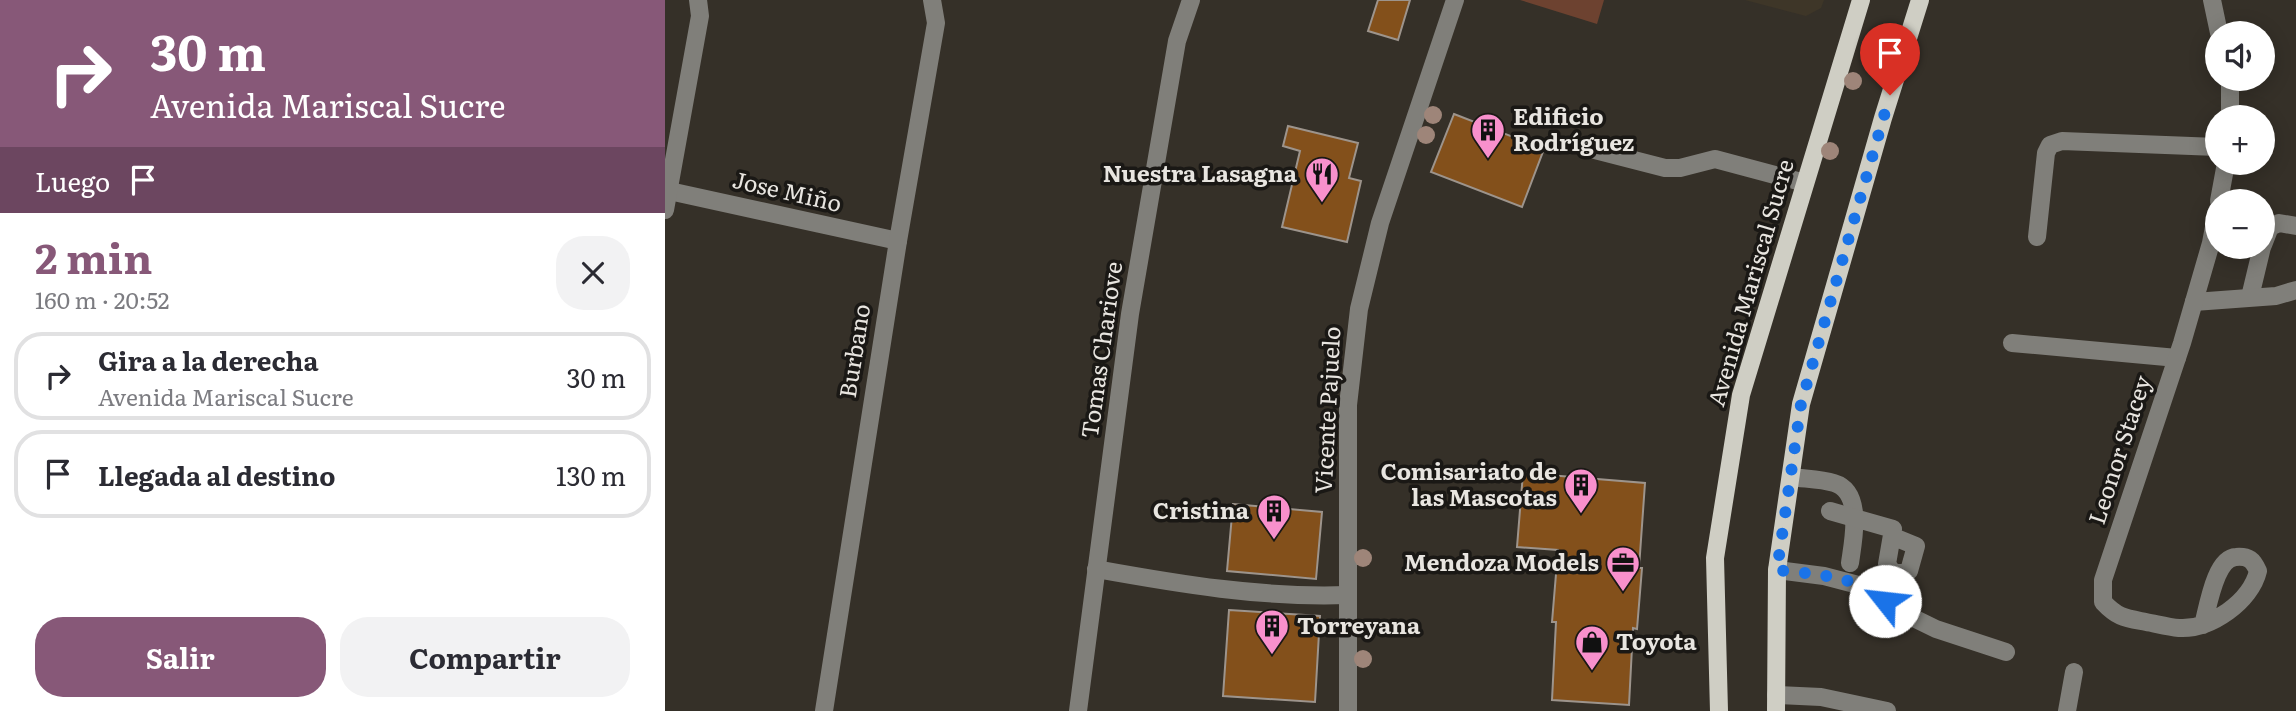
<!DOCTYPE html>
<html lang="es">
<head>
<meta charset="utf-8">
<style>
	:root { --surface:#fff; --page:#f2f2f3; --text:#2b2b33; --muted:#7c7c81; --line:#e1e1e2; --accent:#875878 }
	body { margin:0; font-family:Literata,serif; background:var(--page); color:var(--text); height:100vh; display:flex; flex-direction:column; font-size:26px; white-space:nowrap }
	* { box-sizing:border-box; margin:0 }
	p { font-size:23px; color:var(--muted) }
	.icon { flex:none; width:38px; height:38px; fill:none; stroke:currentColor; stroke-width:2; stroke-linecap:round; stroke-linejoin:round }
	.map { position:relative; flex:1; overflow:hidden }
	.sheet { display:flex; flex-direction:column; background:var(--surface); width:665px }
	.sheet>* { flex:none }
	.guide { background:#875878; color:#fff; overflow:hidden }
	.controls { position:absolute; left:1540px; top:21px; display:grid; gap:14px }
	.controls a { display:grid; place-items:center; width:70px; height:70px; border-radius:50%; background:var(--surface); box-shadow:0 4px 18px #0003; font-size:35px }
	.pin { position:absolute; display:grid; place-items:center; width:60px; height:60px; color:#fff; margin:-72px -30px; border-radius:50% 50% 50% 0; rotate:-45deg; box-shadow:0 0 7px #0007 }
	.pin .icon { rotate:45deg }
	.me { position:absolute; width:77px; margin:-38px; rotate:299deg; stroke-linejoin:round; filter:drop-shadow(0 0 5px #0008) }
	.turn { display:flex; align-items:center; gap:24px; height:147px; padding:0 35px; font-size:32px }
	.turn .icon { width:91px; height:91px; stroke-width:2.5 }
	.turn b { display:block; font-size:49px; line-height:60px }
	.then { display:flex; align-items:center; height:66px; padding:0 35px; background:#0003; gap:14px; font-size:26px }
	.round { display:grid; place-items:center; flex:none; width:74px; height:74px; border-radius:28px; background:var(--page) }
	.overview { display:flex; align-items:center; justify-content:space-between; height:119px; padding:0 35px }
	h1 { font-size:42px; font-weight:700; line-height:52px; color:var(--accent) }
	.button { display:flex; gap:14px; margin-top:auto; padding:14px 35px }
	.button a { flex:1; height:80px; border-radius:28px; background:var(--accent); color:#fff; font-size:28px; font-weight:700; line-height:80px; text-align:center }
	.button a+a { background:var(--page); color:var(--text) }
	ul { padding:0; list-style:none }
	li { display:flex; align-items:center; gap:21px; height:88px; margin:0 14px 10px; padding:0 21px; border:4px solid var(--line); border-radius:28px }
	li div { flex:1 }
	li b { display:block; font-size:26px }
	li em { font-style:normal }
	main { display:flex; flex:1; min-height:0 }
	.map>svg:first-child { display:block }
</style>
</head>
<body>
<main>
<section class="sheet">
<div class="guide">
<div class="turn"><svg class="icon" aria-label="right" viewBox="0 0 24 24"><path d="M7 20v-9h11M14 6l5 5-5 5"/></svg><div><b>30 m</b>Avenida Mariscal Sucre</div></div>
<div class="then">Luego<svg class="icon" aria-label="arrive" viewBox="0 0 24 24"><path d="M6 21V4h12l-3 4 3 4H6"/></svg></div>
</div>
<div class="overview"><div><h1>2 min</h1><p>160 m · 20:52</p></div><a class="round"><svg class="icon" aria-label="close" viewBox="0 0 24 24"><path d="M6 6l12 12M18 6L6 18"/></svg></a></div>
<ul>
<li><svg class="icon" aria-label="right" viewBox="0 0 24 24"><path d="M7 20v-9h11M14 6l5 5-5 5"/></svg><div><b>Gira a la derecha</b><p>Avenida Mariscal Sucre</p></div><em>30 m</em></li>
<li><svg class="icon" aria-label="arrive" viewBox="0 0 24 24"><path d="M6 21V4h12l-3 4 3 4H6"/></svg><div><b>Llegada al destino</b></div><em>130 m</em></li>
</ul>
<div class="button"><a>Salir</a><a>Compartir</a></div>
</section>
<div class="map">
<svg width="1631" height="711" viewBox="0 0 1631 711">
	<rect width="100%" height="100%" fill="#353028"/>
	<polygon fill="#3e3628" points="1080,0 1159,0 1156,8 1141,16"/>
	<polygon fill="#6d4230" points="855,0 939,0 932,24"/>
	<g fill="#83501b" stroke="#9d948c" stroke-width="2">
		<polygon points="713,0 745,0 733,40 703,31"/>
		<polygon points="789,114 879,149 857,207 766,172"/>
		<polygon points="623,126 693,143 684,178 696,181 682,242 617,227 635,151 618,146"/>
		<polygon points="858,473 980,483 974,568 977,568 972,629 968,628 964,705 887,700 891,622 887,622 893,550 852,547"/>
		<polygon points="568,504 657,512 651,579 562,571"/>
		<polygon points="564,610 655,616 650,702 558,696"/>
	</g>
	<g fill="none" stroke-linecap="round" stroke-linejoin="round">
		<g stroke="#807f7a" stroke-width="18">
			<polyline points="1547,0 1554,33"/>
			<polyline points="1565,117 1565,79"/>
			<polyline points="926,149 1000,168 1015,168 1050,159 1140,183"/>
			<polyline points="0,190 233,241"/>
			<polyline points="1554,201 1561,163"/>
			<polyline points="0,210 35,16 33,0"/>
			<polyline points="1372,237 1381,153 1385,145 1397,141 1552,147"/>
			<polyline points="1598,245 1605,227 1614,223 1631,226"/>
			<polyline points="1585,297 1597,247"/>
			<polyline points="1529,302 1611,296 1631,290"/>
			<polyline points="1347,343 1512,358"/>
			<path d="M1126,477C1140,479 1156,479 1169,483C1199,492 1188,541 1185,563"/>
			<polyline points="1165,511 1228,529 1222,564 1228,573 1241,573 1244,571 1251,546 1229,537"/>
			<path d="M431,569C514,584 597,598 682,595"/>
			<polyline points="1112,570 1159,576 1201,587 1213,593 1226,607 1271,629 1341,652"/>
			<path d="M1538,625C1543,607 1550,558 1571,557C1584,556 1588,560 1593,571C1586,601 1546,630 1514,628C1503,627 1492,624 1481,622C1460,618 1453,618 1438,602V580L1517,343L1546,243L1552,211"/>
			<polyline points="1111,695 1156,697 1222,711"/>
			<polyline points="159,711 233,241 271,23 267,0"/>
			<polyline points="413,711 465,314 512,41 526,0"/>
			<polyline points="683,711 683,405 694,309 715,223 790,0"/>
			<polyline points="1402,711 1409,672"/>
		</g>
		<g stroke="#cfcec4" stroke-width="18">
			<polyline points="1054,711 1050,558 1076,395 1196,0"/>
			<polyline points="1111,711 1112,570 1136,404 1218,118 1255,0"/>
		</g>
	</g>
	<g fill="#9e8579">
		<circle cx="1188" cy="81" r="9"/>
		<circle cx="768" cy="115" r="9"/>
		<circle cx="761" cy="135" r="9"/>
		<circle cx="1165" cy="151" r="9"/>
		<circle cx="698" cy="558" r="9"/>
		<circle cx="698" cy="659" r="9"/>
	</g>
	<g fill="none" stroke-linecap="round" stroke-linejoin="round">
		<path stroke="#1a73e8" stroke-width="12" stroke-dasharray="0 21.6" d="M1220,601C1197,576 1144,574 1112,570L1136,404L1225,95"/>
	</g>
	<defs>
		<g id="building-pin" transform="scale(1.75)"><path d="M0 17L-7.5 6A9.5 9.5 0 1 1 7.5 6Z" fill="#f890cc" stroke="#1a1815"/><path d="M-4-6H4V6H1V3H-1V6H-4ZM-2.5-4.3h1.7v1.8h-1.7ZM.8-4.3h1.7v1.8H.8ZM-2.5-1h1.7V.8h-1.7ZM.8-1h1.7V.8H.8Z" fill="#111"/></g>
		<g id="restaurant-pin" transform="scale(1.75)"><path d="M0 17L-7.5 6A9.5 9.5 0 1 1 7.5 6Z" fill="#f890cc" stroke="#1a1815"/><path d="M-5-6h1v4h1v-4h1v4h1v-4h1v5L-1.5 .5V6h-2V.5L-5-1ZM5-6V6H3V1.5H1.5Q1.5-4 5-6Z" fill="#111"/></g>
		<g id="office-pin" transform="scale(1.75)"><path d="M0 17L-7.5 6A9.5 9.5 0 1 1 7.5 6Z" fill="#f890cc" stroke="#1a1815"/><path d="M-6-3h4V-5.5h4V-3h4V5H-6ZM-1-4.5V-3h2v-1.5ZM-6 0V1H6V0Z" fill="#111"/></g>
		<g id="shop-pin" transform="scale(1.75)"><path d="M0 17L-7.5 6A9.5 9.5 0 1 1 7.5 6Z" fill="#f890cc" stroke="#1a1815"/><path d="M-5-2.5h2.3a2.7 3.5 0 0 1 5.4 0H5L5.5 6h-11ZM-1.5-2.5h3a1.5 2.3 0 0 0-3 0Z" fill="#111"/></g>
	</defs>
	<g fill-rule="evenodd">
		<use href="#building-pin" x="823" y="130"/>
		<use href="#restaurant-pin" x="657" y="174"/>
		<use href="#building-pin" x="916" y="485"/>
		<use href="#building-pin" x="609" y="511"/>
		<use href="#office-pin" x="958" y="563"/>
		<use href="#building-pin" x="607" y="626"/>
		<use href="#shop-pin" x="927" y="642"/>
	</g>
	<g text-anchor="middle" stroke-width="7" stroke-linejoin="round" paint-order="stroke">
		<g font-size="23" font-weight="bold" fill="#e8e5e0" stroke="#1a1815" text-anchor="end">
			<text x="848" y="125" text-anchor="start">Edificio<tspan x="848" dy="26">Rodríguez</tspan></text>
			<text x="632" y="182">Nuestra Lasagna</text>
			<text x="892" y="480">Comisariato de<tspan x="892" dy="26">las Mascotas</tspan></text>
			<text x="584" y="519">Cristina</text>
			<text x="934" y="571">Mendoza Models</text>
			<text x="632" y="634" text-anchor="start">Torreyana</text>
			<text x="951" y="650" text-anchor="start">Toyota</text>
		</g>
		<g font-size="23" fill="#e8e5e0" stroke="#1a1815">
			<text transform="translate(122 192) rotate(13)" y="8">Jose Miño</text>
			<text transform="translate(1086 283) rotate(-74)" y="8">Avenida Mariscal Sucre</text>
			<text transform="translate(437 350) rotate(-82)" y="8">Tomas Chariove</text>
			<text transform="translate(190 351) rotate(-81)" y="8">Burbano</text>
			<text transform="translate(663 410) rotate(-87)" y="8">Vicente Pajuelo</text>
			<text transform="translate(1455 450) rotate(-72)" y="8">Leonor Stacey</text>
		</g>
	</g>
</svg>
<div class="controls">
<a><svg class="icon" aria-label="sound" viewBox="0 0 24 24"><path d="M4 9h4l5-4v14l-5-4H4zM17 9q2 3 0 6"/></svg></a>
<a>+</a>
<a>−</a>
</div>
<div class="pin" style="left:1225px;top:95px;background:#d93025"><svg class="icon" aria-label="arrive" viewBox="0 0 24 24"><path d="M6 21V4h12l-3 4 3 4H6"/></svg></div>
<svg class="me" style="left:1220px;top:601px" viewBox="-20 -20 40 40"><circle r="19" fill="#fff"/><path d="M0-13L10 11 0 6-10 11z" fill="#1a73e8"/></svg>
</div>
</main>
</body>
</html>
